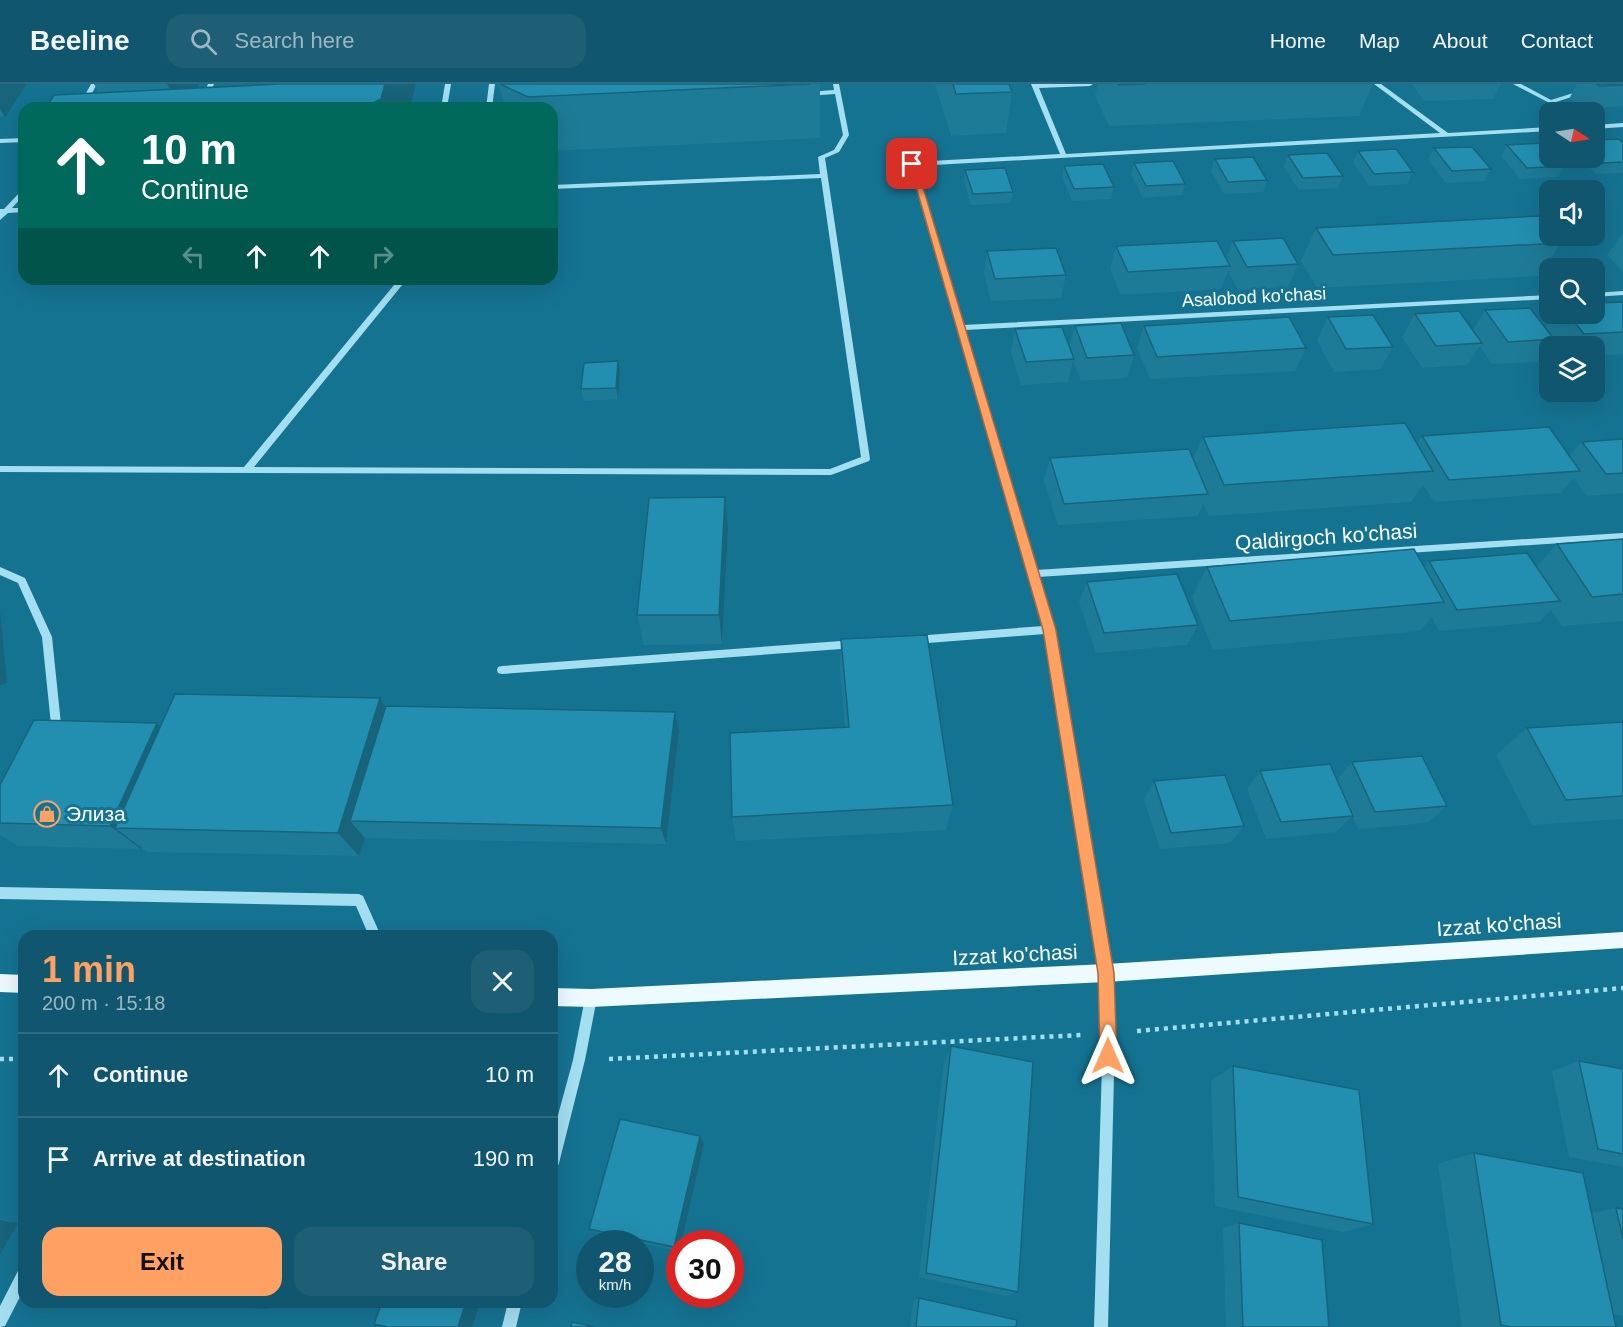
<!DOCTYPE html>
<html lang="en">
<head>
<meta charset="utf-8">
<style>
	:root { --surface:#10566e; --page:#1e5f76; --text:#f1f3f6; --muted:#9cb7c2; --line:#306c81; --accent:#ffa163 }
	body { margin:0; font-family:Arial,sans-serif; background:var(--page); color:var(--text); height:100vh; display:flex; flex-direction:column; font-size:22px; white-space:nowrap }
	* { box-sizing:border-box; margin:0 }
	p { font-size:20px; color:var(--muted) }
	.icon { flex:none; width:33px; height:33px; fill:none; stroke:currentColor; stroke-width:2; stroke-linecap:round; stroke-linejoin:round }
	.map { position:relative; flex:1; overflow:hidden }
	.side { position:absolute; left:18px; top:846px; width:540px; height:378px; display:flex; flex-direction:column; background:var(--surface); border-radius:18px; box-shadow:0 6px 24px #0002 }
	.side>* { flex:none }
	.hud { position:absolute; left:18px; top:18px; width:540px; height:183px; border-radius:18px; box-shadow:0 6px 24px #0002; background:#00695c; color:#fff; overflow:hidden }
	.needle { width:39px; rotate:102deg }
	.tools { position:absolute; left:1539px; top:18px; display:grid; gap:12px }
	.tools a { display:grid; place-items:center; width:66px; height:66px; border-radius:12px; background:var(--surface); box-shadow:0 6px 24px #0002; font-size:30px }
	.speed { position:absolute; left:576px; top:1146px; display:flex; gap:12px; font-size:30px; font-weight:700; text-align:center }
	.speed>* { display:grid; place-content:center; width:78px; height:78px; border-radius:50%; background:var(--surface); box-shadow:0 6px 24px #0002; line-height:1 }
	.speed small { font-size:15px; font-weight:400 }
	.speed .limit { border:9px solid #d22; background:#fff; color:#111 }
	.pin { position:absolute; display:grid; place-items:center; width:51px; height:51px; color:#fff; margin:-26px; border-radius:12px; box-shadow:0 3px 9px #0006 }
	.me { position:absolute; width:66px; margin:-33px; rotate:0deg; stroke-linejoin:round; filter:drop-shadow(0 0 4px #0008) }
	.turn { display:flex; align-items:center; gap:21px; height:126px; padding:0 24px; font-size:27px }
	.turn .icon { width:78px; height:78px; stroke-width:2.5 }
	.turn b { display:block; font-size:42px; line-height:51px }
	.lanes { display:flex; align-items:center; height:57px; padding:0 24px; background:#0003; justify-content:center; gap:30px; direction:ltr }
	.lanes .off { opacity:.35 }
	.round { display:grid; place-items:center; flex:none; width:63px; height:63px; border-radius:18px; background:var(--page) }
	.headline { display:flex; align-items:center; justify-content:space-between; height:102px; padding:0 24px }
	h1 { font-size:36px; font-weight:600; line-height:45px; color:var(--accent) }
	.primary-button { display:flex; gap:12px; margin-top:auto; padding:12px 24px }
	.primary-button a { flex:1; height:69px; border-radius:18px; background:var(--accent); color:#111; font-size:24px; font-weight:600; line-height:69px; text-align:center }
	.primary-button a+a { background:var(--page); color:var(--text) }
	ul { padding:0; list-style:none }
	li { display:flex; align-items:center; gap:18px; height:84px; padding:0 24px; border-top:2px solid var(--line) }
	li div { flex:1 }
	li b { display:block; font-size:22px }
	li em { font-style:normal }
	header { display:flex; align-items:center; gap:36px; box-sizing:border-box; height:84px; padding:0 30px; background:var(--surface); border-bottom:2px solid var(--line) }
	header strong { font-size:28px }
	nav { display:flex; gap:33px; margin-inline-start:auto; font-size:21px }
	.search { width:420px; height:54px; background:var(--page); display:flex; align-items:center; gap:15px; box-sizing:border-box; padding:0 21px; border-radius:18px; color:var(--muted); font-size:22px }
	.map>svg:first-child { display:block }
</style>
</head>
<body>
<header>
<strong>Beeline</strong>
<div class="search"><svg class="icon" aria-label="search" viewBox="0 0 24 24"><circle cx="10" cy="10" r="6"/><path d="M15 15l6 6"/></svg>Search here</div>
<nav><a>Home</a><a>Map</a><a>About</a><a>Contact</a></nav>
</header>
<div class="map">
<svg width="1623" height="1243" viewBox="0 0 1623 1243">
	<rect width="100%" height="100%" fill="#157392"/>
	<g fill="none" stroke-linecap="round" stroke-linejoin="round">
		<g stroke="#a3dff1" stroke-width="4.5" stroke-dasharray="4 5" stroke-linecap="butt">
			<polyline points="1137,947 1623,904"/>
			<polyline points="0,975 24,975"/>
			<polyline points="609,975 1081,951"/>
		</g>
		<g fill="#a3dff1" fill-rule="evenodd">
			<polygon points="91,0 97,0 84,24 78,24"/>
			<polygon points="208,0 214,0 204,24 198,24"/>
			<polygon points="445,0 451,0 447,24 441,24"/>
			<polygon points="489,0 495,0 492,24 486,24"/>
			<polygon points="833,0 839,0 849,51 839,68 825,74 870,375 869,377 831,391 0,388 0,382 244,383 399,195 407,195 254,383 830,385 861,373 821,94 552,105 552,101 820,90 818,73 834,66 843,51 835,10 808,12 805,10 808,8 834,6"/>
			<polygon points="1031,0 1093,0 1090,2 1039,4 1066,70 1440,49 1374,0 1381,0 1448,49 1550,43 1550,47 916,82 963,241 1550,211 1550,215 965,246 1036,486 1623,449 1623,455 1038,493 1054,546 1112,889 1115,949 1108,1243 1094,1243 1103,949 1100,889 1045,550 915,560 910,556 915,552 1043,542 909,80 912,78 1060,70"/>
			<polygon points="1513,0 1521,0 1551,16 1602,0 1612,0 1556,18 1574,28 1567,28"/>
			<polygon points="1623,39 1623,43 1594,45 1594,41"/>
			<polygon points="24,54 24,58 0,59 0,55"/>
			<polygon points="24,105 24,111 12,124 24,124 24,128 8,129 0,136 0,125 4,125 22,106"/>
			<polygon points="1623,207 1623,211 1594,213 1594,209"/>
			<polygon points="0,483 25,494 52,553 62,650 61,653 57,655 53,653 52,650 42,553 18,499 0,491"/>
			<polygon points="855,556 860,560 855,564 502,590 498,589 497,586 498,583 502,582"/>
			<polygon points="0,803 359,810 363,812 381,852 369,852 356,822 0,815"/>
			<polygon points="591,908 595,910 597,914 585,976 559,1079 557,1084 552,1086 552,1053 573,976 585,914 587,910"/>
			<polygon points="24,1183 24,1205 5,1242 0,1243 0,1222 19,1185"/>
			<polygon points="508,1218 522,1218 516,1243 502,1243"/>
		</g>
		<g fill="#edfaff" fill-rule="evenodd">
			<polygon points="1623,848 1623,864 1106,898 591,923 552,922 552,904 591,905 1106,880"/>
			<polygon points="0,890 24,891 24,909 0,908"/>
		</g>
	</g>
	<g fill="#1e7b97">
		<polygon points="0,0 5,33 0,33"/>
		<polygon points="94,0 199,0 197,4 416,0 410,24 46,24 99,9"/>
		<polygon points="499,0 820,0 820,54 552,67 552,24 505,24"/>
		<polygon points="935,0 1009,0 1012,8 1006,49 951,52"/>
		<polygon points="1098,0 1373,0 1359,32 1109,42 1095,12"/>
		<polygon points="1412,0 1501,0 1493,15 1424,17"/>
		<polygon points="1577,0 1623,0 1623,22 1586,25 1569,15"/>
		<polygon points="1594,56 1623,59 1623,89 1596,90 1580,74 1594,74"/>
		<polygon points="1507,61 1565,82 1558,93 1520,95 1501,72"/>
		<polygon points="1434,64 1491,85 1484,97 1446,99 1428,76"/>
		<polygon points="1358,67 1413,88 1407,100 1369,102 1353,79"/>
		<polygon points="1288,71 1343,92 1338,104 1299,106 1284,83"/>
		<polygon points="1215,75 1267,96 1263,108 1224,110 1211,87"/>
		<polygon points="1134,79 1185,100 1182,111 1143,114 1131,90"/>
		<polygon points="1064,82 1114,103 1111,115 1072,117 1062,93"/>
		<polygon points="965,86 1013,108 1011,119 971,121 964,98"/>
		<polygon points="1316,144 1561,159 1539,192 1317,204 1301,177"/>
		<polygon points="1623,149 1623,188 1607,171"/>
		<polygon points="1233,157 1298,180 1288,203 1238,206 1228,187 1221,205 1121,211 1110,185 1116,162 1226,175"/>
		<polygon points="987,167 1066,191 1061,214 991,217 984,190"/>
		<polygon points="1623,218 1623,270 1594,272 1594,262 1559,262 1545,243 1555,230 1594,230"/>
		<polygon points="1485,226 1554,255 1537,278 1492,280 1480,262 1467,281 1422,284 1402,253 1415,230 1473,246"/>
		<polygon points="1328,233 1393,263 1380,285 1334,288 1317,256"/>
		<polygon points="1075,242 1134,271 1127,294 1081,297 1073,276 1068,298 1021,301 1011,268 1015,245 1069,263"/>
		<polygon points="1144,242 1306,264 1295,287 1150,295 1137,264"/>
		<polygon points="620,289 618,315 584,317 581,305"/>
		<polygon points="1422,352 1569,372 1582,358 1623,355 1623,409 1586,412 1574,394 1561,409 1434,418 1423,401 1411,418 1209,432 1203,419 1198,432 1058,441 1044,396 1050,374 1193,375 1203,353 1417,359"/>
		<polygon points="725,413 728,445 722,560 644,561 637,531"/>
		<polygon points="1623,455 1623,537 1562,542 1551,526 1539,538 1439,547 1432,533 1420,547 1213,566 1192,513 1207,483 1424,483 1429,477 1536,483 1557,460"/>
		<polygon points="1087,498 1198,541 1187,561 1096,569 1079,518"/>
		<polygon points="841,555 953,721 946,746 736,757 732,733 845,644 840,584"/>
		<polygon points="380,614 386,622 679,647 666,760 365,754 359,772 147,768 142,764 141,765 18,762 0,751 0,701 160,642"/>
		<polygon points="1623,638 1623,735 1532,741 1496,671 1527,644"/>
		<polygon points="1352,678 1447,722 1427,739 1358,745 1352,732 1336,748 1266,755 1247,705 1260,687 1337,695"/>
		<polygon points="1154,697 1244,742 1230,759 1160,765 1144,715"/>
		<polygon points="951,962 1018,1208 1006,1212 919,1193 944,978"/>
		<polygon points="1579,977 1623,985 1623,1083 1569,1073 1552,987"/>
		<polygon points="1233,982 1373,1140 1343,1148 1215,1122 1211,997"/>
		<polygon points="700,1052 704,1060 681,1160 680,1160 679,1167 598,1150 589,1145"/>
		<polygon points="1474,1069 1592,1129 1616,1124 1623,1125 1623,1232 1614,1230 1616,1243 1462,1243 1438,1080"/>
		<polygon points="0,1135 18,1139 0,1171"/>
		<polygon points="1239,1139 1329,1243 1226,1243 1223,1144"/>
		<polygon points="919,1214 1016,1243 910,1243 913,1217"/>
	</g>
	<g fill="#18647b">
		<polygon points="0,0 27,0 5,33 0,25"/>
		<polygon points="167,0 199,0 188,24 179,24"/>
		<polygon points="385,0 416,0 410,24 363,24"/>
		<polygon points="618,277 620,289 618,315 616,304"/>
		<polygon points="725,413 728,445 722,560 719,531"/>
		<polygon points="0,527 7,599 0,601"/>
		<polygon points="380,614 398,641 350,737 365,754 359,772 338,749"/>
		<polygon points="675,628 679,647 666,760 661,744"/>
		<polygon points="157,639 184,665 115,744 142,764 141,765 110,742"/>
		<polygon points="700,1052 704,1060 681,1160 680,1160 679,1167 674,1163"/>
		<polygon points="0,1136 18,1139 0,1171"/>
		<polygon points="235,1218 269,1218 266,1225 233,1223"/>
		<polygon points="466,1218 480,1218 472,1243 458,1243"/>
	</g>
	<g fill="#238fb0" stroke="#18647b" stroke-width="1.5">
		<polygon points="279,0 385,0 381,15 363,24 46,24 54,11"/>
		<polygon points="500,0 810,0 528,13"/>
		<polygon points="953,0 1009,0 1012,8 956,10"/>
		<polygon points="1118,0 1145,0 1119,1"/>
		<polygon points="1596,0 1623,0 1623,1 1600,2"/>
		<polygon points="1619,55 1623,59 1623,78 1603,79 1594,70 1594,56"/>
		<polygon points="1545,59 1550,64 1550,74 1558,74 1565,82 1527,84 1507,61"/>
		<polygon points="1472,63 1491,85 1452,87 1434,64"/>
		<polygon points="1396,65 1413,88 1374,90 1358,67"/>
		<polygon points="1327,69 1343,92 1303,94 1288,71"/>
		<polygon points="1253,73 1267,96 1228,98 1215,75"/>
		<polygon points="1173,77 1185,100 1146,102 1134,79"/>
		<polygon points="1103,80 1114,103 1074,105 1064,82"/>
		<polygon points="1005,84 1013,108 973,110 965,86"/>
		<polygon points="1539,132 1550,145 1550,152 1555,152 1561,159 1333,171 1316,144"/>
		<polygon points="1283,154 1298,180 1247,183 1233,157"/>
		<polygon points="1217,157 1230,182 1128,188 1116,162"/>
		<polygon points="1056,164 1066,191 995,195 987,167"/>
		<polygon points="1623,218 1623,248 1584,250 1568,230 1594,230 1594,219"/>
		<polygon points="1530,224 1554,255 1508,258 1485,226"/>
		<polygon points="1459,227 1482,259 1436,262 1415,230"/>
		<polygon points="1373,231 1393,263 1346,265 1328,233"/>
		<polygon points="1289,233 1306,264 1157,273 1144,242"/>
		<polygon points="1121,239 1134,271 1087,274 1075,242"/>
		<polygon points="1062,243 1074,275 1026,278 1015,245"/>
		<polygon points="618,277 616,304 581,305 584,279"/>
		<polygon points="1405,339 1433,387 1224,401 1203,353"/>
		<polygon points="1549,343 1580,387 1449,396 1422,352"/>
		<polygon points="1623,355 1623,389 1606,390 1582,358"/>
		<polygon points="1189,365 1208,410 1064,420 1050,374"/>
		<polygon points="725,413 719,531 637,531 649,414"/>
		<polygon points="1623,455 1623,510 1592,513 1557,460"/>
		<polygon points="1414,465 1444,518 1230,537 1207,483"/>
		<polygon points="1527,469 1560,517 1457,526 1429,477"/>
		<polygon points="1177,490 1198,541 1104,549 1087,498"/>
		<polygon points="927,551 953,721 732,733 730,649 849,643 841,555"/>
		<polygon points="175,610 380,614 338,749 115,744"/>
		<polygon points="386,622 675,628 661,744 350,737"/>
		<polygon points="34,636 157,639 110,742 0,739 0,701"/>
		<polygon points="1623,638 1623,712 1566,716 1527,644"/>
		<polygon points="1422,672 1447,722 1375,728 1352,678"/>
		<polygon points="1330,680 1353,732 1281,738 1260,687"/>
		<polygon points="1225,691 1244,742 1171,749 1154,697"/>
		<polygon points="951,962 1033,978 1018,1208 926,1189"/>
		<polygon points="1579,977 1623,985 1623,1070 1598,1065"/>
		<polygon points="1233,982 1359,1006 1373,1140 1238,1113"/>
		<polygon points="620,1035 700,1052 674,1163 589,1145"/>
		<polygon points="1474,1069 1583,1089 1616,1243 1511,1243 1501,1241"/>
		<polygon points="1616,1124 1623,1125 1623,1155"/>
		<polygon points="1239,1139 1322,1156 1329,1243 1243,1243"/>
		<polygon points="919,1214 1017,1236 1016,1243 916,1243"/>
		<polygon points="208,1218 235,1218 233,1223"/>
		<polygon points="382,1218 466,1218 458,1243 388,1243 374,1240"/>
		<polygon points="572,1238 595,1243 571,1243"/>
	</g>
	<polygon fill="#ffa163" stroke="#a66940" stroke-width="1.5" points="909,78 916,80 1056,546 1114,889 1117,972 1114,978 1108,980 1103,978 1100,972 1098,889 1043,546"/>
	<defs>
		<g id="shop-ring" transform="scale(1.35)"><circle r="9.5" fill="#157392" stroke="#ffa163" stroke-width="1.5"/><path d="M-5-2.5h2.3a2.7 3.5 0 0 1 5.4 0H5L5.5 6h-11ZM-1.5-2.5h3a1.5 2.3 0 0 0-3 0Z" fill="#ffa163"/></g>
	</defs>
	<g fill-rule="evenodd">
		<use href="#shop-ring" x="47" y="730"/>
	</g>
	<g text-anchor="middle" stroke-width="6" stroke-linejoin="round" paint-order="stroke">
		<g font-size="18" fill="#fff" stroke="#157392">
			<text transform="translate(1254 213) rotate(-3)" y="6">Asalobod ko'chasi</text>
		</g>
		<g font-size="21" fill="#fff" stroke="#157392">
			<text transform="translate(1326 453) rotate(-4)" y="7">Qaldirgoch ko'chasi</text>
			<text transform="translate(1499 841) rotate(-4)" y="7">Izzat ko'chasi</text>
			<text transform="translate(1015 871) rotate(-3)" y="7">Izzat ko'chasi</text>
		</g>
		<g font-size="21" fill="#fff" stroke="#157392" text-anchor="start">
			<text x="66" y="737">Элиза</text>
		</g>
	</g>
</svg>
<div class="tools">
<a><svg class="needle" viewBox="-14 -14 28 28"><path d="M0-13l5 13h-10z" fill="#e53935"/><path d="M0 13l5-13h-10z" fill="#9cb7c2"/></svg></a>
<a><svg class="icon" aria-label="sound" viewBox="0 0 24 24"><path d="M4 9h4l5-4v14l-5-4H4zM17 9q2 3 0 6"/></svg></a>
<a><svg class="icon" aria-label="search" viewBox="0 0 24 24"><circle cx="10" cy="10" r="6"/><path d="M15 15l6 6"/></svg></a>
<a><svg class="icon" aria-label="layers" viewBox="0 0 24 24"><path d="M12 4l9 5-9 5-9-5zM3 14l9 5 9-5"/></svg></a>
</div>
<div class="speed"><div>28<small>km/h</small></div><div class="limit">30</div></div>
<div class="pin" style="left:912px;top:80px;background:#d93025"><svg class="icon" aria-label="arrive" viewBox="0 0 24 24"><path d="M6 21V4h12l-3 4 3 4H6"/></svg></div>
<svg class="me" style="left:1108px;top:972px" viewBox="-20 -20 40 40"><path d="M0-17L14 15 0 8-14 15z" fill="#ffa163" stroke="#fff" stroke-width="4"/></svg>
<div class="hud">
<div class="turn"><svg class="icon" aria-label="ahead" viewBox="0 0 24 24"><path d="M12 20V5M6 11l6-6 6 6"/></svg><div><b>10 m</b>Continue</div></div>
<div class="lanes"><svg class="icon off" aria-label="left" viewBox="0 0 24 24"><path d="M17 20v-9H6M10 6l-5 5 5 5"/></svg><svg class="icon" aria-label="ahead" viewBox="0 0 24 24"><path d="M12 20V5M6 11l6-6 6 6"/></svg><svg class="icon" aria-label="ahead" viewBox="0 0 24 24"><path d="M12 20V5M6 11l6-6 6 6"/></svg><svg class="icon off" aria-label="right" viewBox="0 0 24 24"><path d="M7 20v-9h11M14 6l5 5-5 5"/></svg></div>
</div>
<section class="side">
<div class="headline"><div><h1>1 min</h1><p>200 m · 15:18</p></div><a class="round"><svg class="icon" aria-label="close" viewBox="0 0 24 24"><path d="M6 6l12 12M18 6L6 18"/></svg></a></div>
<ul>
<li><svg class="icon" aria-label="ahead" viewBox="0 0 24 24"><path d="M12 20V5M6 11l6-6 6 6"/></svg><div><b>Continue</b></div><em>10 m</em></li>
<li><svg class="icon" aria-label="arrive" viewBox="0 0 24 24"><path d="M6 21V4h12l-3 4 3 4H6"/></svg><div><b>Arrive at destination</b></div><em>190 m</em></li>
</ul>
<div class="primary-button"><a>Exit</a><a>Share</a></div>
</section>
</div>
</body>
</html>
